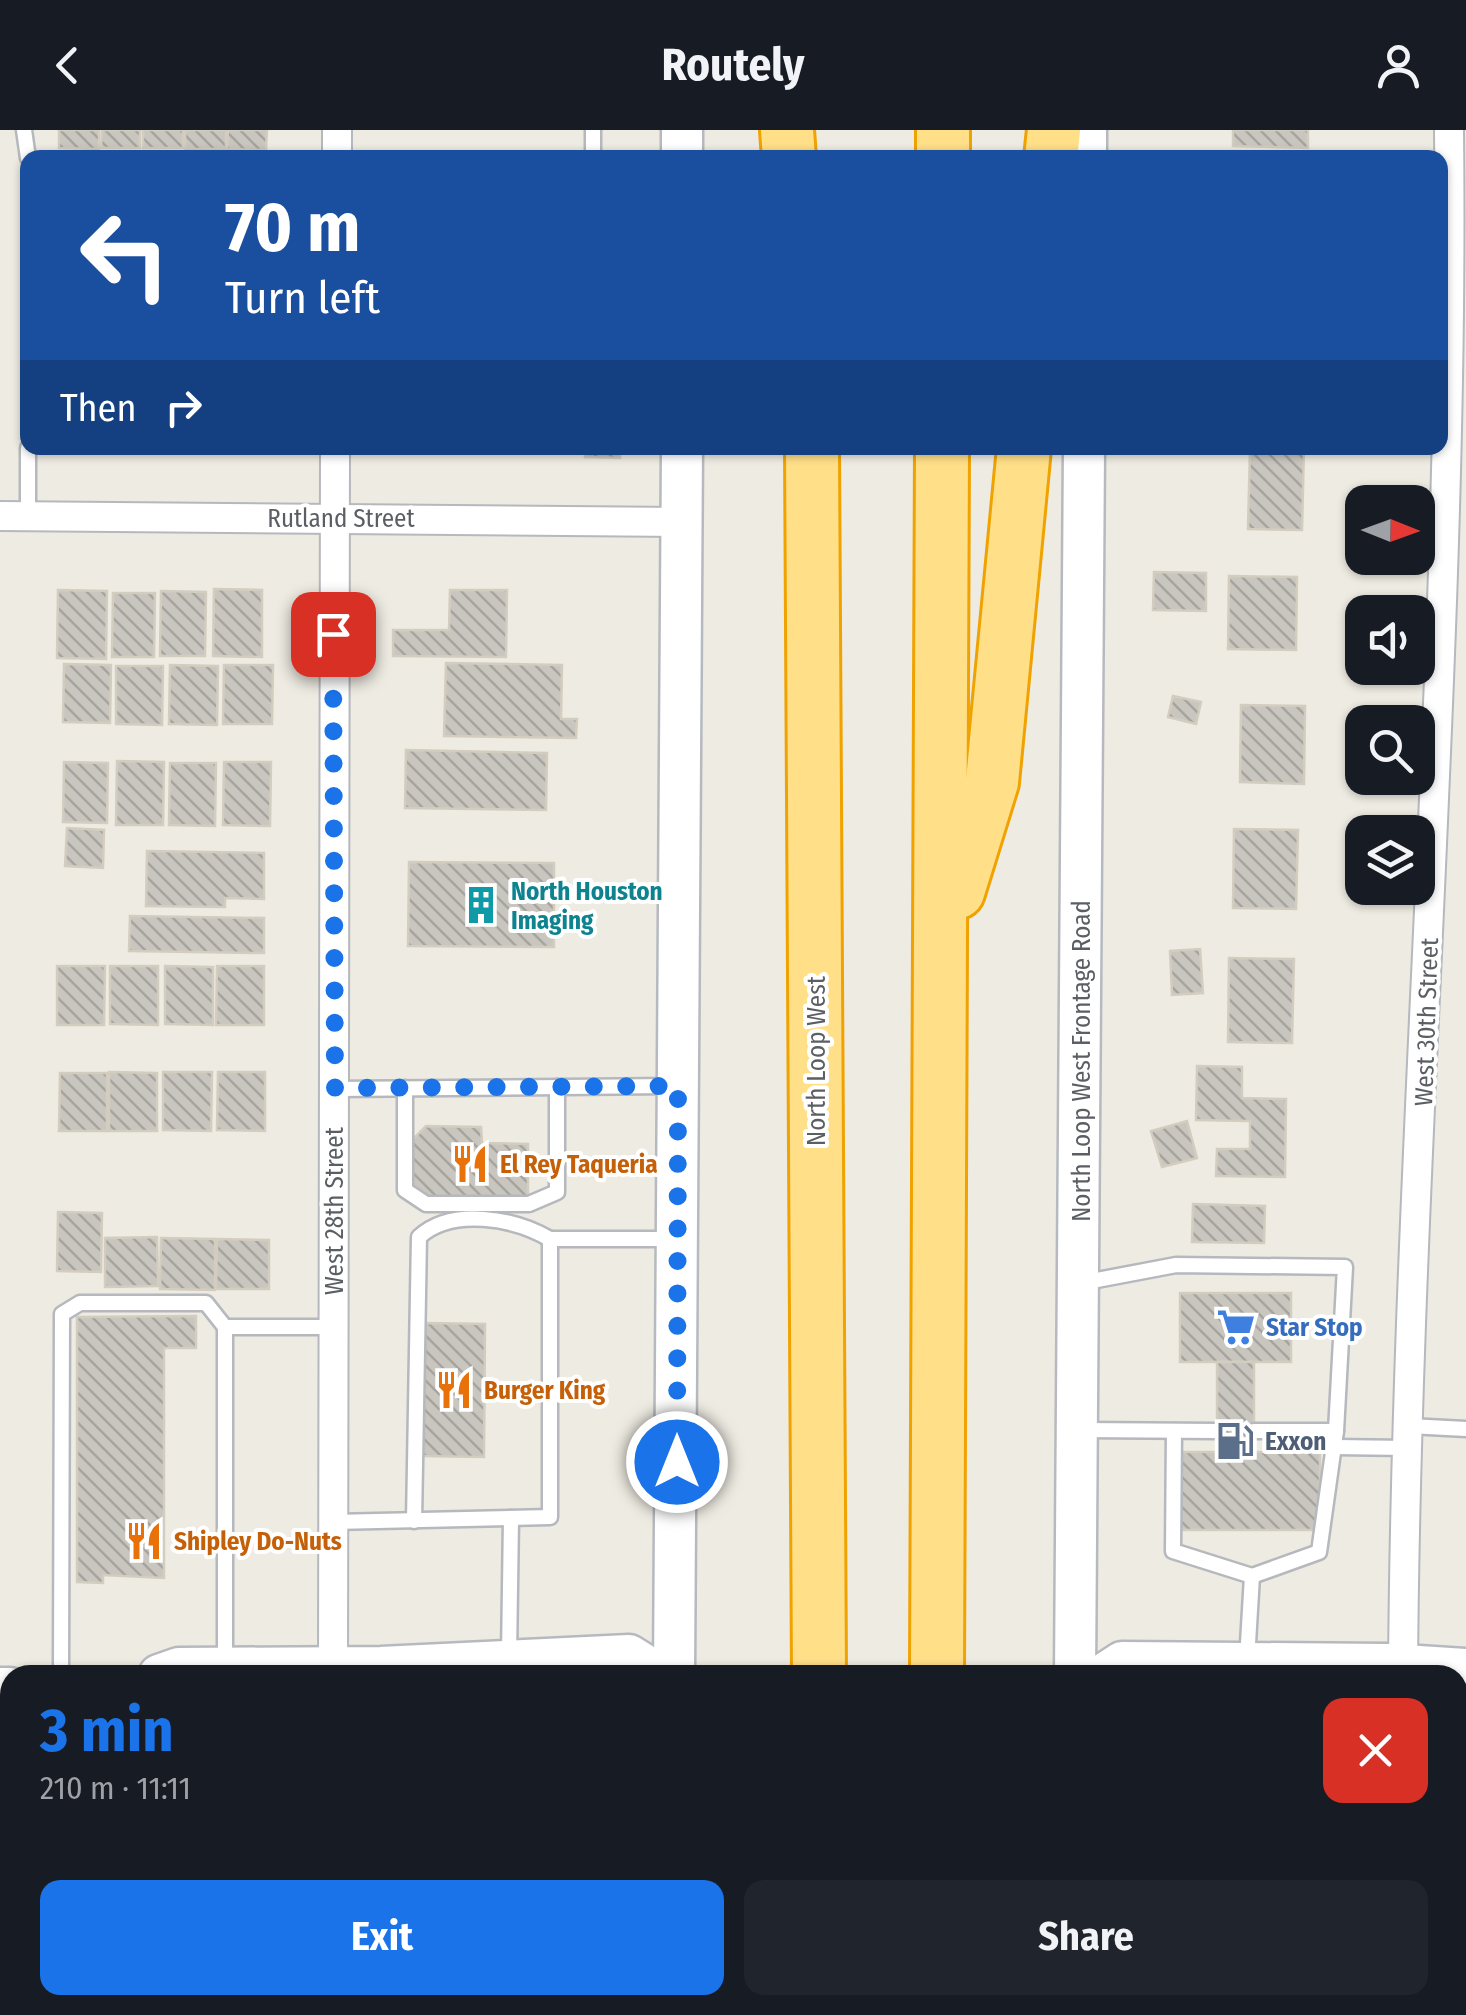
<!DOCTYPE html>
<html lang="en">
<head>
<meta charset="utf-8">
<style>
	:root { --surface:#171b24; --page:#20242c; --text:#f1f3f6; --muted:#9ea1a6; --accent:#1a73e8 }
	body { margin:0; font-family:"Fira Sans Condensed",sans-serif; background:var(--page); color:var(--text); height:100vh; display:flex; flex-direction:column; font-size:38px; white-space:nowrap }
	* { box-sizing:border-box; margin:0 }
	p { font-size:32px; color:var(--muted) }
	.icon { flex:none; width:55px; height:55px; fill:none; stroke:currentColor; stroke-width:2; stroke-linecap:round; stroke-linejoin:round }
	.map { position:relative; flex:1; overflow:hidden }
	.sheet { position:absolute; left:0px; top:1535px; width:1468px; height:350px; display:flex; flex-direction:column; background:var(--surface); border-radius:30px 30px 0 0; box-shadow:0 2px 8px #0004 }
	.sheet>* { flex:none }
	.top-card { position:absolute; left:20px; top:20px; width:1428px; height:305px; border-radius:20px; box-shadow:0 2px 8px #0004; background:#1a4fa0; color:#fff; overflow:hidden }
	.needle { width:65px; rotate:91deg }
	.controls { position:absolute; left:1345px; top:355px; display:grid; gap:20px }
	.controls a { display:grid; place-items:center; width:90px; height:90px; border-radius:20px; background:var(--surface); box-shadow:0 2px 8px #0004; font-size:50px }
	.pin { position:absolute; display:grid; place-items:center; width:85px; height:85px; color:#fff; margin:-42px; border-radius:20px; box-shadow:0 5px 15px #0006 }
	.me { position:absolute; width:110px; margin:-55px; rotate:0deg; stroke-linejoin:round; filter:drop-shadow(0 0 8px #0008) }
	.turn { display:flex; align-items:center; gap:35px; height:210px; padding:0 40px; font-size:45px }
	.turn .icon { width:130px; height:130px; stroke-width:2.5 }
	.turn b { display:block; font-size:70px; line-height:85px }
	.then { display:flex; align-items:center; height:95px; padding:0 40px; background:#0003; gap:20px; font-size:38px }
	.round { display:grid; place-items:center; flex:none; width:105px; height:105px; border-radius:20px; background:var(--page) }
	.headline { display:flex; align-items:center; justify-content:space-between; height:170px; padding:0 40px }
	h1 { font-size:60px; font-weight:700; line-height:75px; color:var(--accent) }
	.action { display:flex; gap:20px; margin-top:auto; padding:20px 40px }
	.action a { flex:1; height:115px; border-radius:20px; background:var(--accent); color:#fff; font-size:40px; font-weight:700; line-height:115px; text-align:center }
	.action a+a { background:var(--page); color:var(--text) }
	header { display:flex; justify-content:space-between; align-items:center; height:130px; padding:0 40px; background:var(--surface); font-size:45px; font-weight:700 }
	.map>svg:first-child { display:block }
</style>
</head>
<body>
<header><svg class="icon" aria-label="back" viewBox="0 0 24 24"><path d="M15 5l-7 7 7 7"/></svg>Routely<svg class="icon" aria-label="person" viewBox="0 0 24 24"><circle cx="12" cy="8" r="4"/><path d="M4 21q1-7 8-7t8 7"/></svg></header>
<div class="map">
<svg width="1466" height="1885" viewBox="0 0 1466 1885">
	<defs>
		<pattern id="building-back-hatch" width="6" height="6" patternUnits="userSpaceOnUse" patternTransform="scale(2.5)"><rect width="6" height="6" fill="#c9c6bf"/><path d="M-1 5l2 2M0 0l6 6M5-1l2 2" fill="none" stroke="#a6a49f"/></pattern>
	</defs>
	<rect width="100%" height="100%" fill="#eeebe2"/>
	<g fill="url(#building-back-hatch)" stroke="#d3cdc0" stroke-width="2.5">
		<polygon points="59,0 99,0 99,19 59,18"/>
		<polygon points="102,0 140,0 140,18 101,18"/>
		<rect x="143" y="0" width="40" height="18"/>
		<rect x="185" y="0" width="41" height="19"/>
		<polygon points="228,0 267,0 266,20 227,19"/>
		<polygon points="1233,0 1308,0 1308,18 1233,16"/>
		<polygon points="482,318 620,318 620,328 585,327 585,322 482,321"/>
		<polygon points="1250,318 1304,318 1302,400 1248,399"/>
		<polygon points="1154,442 1206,443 1206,481 1153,480"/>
		<polygon points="1229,446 1297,447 1296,520 1228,519"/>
		<polygon points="214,459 262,460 262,527 213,526"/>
		<polygon points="58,460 107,461 106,529 57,528"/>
		<polygon points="450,460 507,460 506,527 393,526 393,500 449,500"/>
		<polygon points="161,461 206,462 205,526 160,526"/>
		<polygon points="113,463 155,463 154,527 112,527"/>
		<polygon points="446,533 562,535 561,589 577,589 576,608 444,606"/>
		<polygon points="64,534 111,535 110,593 63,592"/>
		<polygon points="170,535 218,536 217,595 169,594"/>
		<polygon points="224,535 273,535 272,594 223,594"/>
		<polygon points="116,536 163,536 162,595 116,594"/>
		<polygon points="1173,566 1201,572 1196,594 1168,587"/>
		<polygon points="1241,575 1305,576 1304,654 1240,652"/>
		<polygon points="406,620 547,623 546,680 405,678"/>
		<polygon points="117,631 164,632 163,695 116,695"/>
		<polygon points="64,632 108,633 107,693 63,692"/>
		<polygon points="224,632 271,632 270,696 223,695"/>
		<polygon points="170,633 216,633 215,696 169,695"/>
		<polygon points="67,698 104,700 103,738 65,736"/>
		<polygon points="1234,699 1298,700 1296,779 1233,778"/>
		<polygon points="147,721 264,723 264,769 225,768 225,777 146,776"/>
		<polygon points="409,732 554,733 554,817 408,816"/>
		<polygon points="130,786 264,788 264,823 129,821"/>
		<polygon points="1200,819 1203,863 1172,865 1170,821"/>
		<polygon points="1229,828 1294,829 1292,913 1228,912"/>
		<polygon points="57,836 105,836 104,895 57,895"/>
		<polygon points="110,836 158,836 158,895 110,894"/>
		<polygon points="165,836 213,837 213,895 165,894"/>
		<polygon points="217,836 264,836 264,895 216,895"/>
		<polygon points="1197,936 1242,937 1242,968 1286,969 1285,1047 1216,1046 1217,1019 1250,1019 1250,991 1196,990"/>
		<polygon points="109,942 157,943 157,1001 109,1001"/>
		<polygon points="163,942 212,942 211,1001 163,1000"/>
		<polygon points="218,942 265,942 265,1001 217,1000"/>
		<polygon points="60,943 107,943 107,1001 59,1001"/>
		<polygon points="1187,991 1197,1028 1162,1037 1151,1001"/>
		<polygon points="426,996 481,997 482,1013 528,1014 528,1067 426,1067 412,1054 412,1010"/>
		<polygon points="1193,1074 1265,1076 1264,1113 1192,1112"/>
		<polygon points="58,1082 102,1083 101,1142 57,1141"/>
		<polygon points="157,1107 158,1156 105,1157 105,1108"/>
		<polygon points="161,1108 215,1109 215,1160 160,1159"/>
		<polygon points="217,1109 269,1110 269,1159 216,1159"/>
		<rect x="1180" y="1163" width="111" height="69"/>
		<polygon points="196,1186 196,1218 164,1218 164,1448 103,1445 103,1453 77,1452 77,1187"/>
		<polygon points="424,1193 485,1194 484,1327 423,1326"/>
		<polygon points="1217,1232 1254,1232 1254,1322 1320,1322 1320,1400 1172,1400 1171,1322 1217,1322"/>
		<rect x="0" y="1731" width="10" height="111"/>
		<rect x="77" y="1875" width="36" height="10"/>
		<rect x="173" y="1875" width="69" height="10"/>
		<rect x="432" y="1875" width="190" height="10"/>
		<polygon points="258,1877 318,1878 318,1885 258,1885"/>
	</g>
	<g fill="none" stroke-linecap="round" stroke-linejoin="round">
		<g stroke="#b5b8bd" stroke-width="19">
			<g id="lane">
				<polyline points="24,0 28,28"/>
				<polyline points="593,28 593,0"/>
				<polyline points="28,386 28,318"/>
				<polyline points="405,958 405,1060 426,1074 529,1074 557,1062 557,957"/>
				<polyline points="335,959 673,956"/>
				<polyline points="1081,1153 1176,1135 1345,1137 1336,1301 1319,1422 1252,1446 1247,1530"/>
				<polyline points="1409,1296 1466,1299"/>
				<polyline points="1080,1300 1217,1301"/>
				<polyline points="1174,1301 1173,1421 1252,1446"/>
				<polyline points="1254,1301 1336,1301"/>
				<polyline points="1334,1317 1408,1318"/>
				<path d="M414,1391L419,1107C452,1077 514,1088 550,1109"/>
				<polyline points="333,1392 550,1387 550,1109 671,1109"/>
				<polyline points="509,1527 511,1388"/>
				<polyline points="225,1532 225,1197 334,1197"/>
				<polyline points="61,1545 62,1184 80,1173 206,1173 225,1197"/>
			</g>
		</g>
		<g stroke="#b5b8bd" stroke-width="32">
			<g id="street">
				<polyline points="337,0 337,28"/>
				<polyline points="0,386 682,392"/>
				<polyline points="333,1545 335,318"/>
				<path d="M1403,1545C1406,1030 1455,516 1449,0"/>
				<polyline points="382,1885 382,1875"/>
			</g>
		</g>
		<g stroke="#b6babf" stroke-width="45">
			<g id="secondary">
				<polyline points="682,28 682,0"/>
				<polyline points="1086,28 1086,0"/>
				<polyline points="159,1545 179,1538 381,1537 629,1525 661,1545"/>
				<polyline points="674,1545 682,318"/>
				<polyline points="1075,1545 1084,318"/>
				<polyline points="1102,1545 1122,1532 1388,1534 1466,1539"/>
				<polyline points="0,1558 10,1558"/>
				<polyline points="1458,1586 1466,1585"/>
				<polyline points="672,1885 672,1875"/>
				<polyline points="1075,1885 1075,1875"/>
			</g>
		</g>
		<g stroke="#f0a200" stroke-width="58">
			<g id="highway">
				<polyline points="787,0 789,28"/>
				<polyline points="943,28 943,0"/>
				<polyline points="1051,28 1054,0"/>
				<polyline points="812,318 819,1545"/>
				<polyline points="958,762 992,652 1024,318"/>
				<polyline points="937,1545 942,318"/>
				<polyline points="934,1875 934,1885"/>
				<polyline points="817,1885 817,1875"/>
			</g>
		</g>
		<use href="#lane" stroke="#fff" stroke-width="14"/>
		<use href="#street" stroke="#fff" stroke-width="28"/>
		<use href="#secondary" stroke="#fff" stroke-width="40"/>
		<use href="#highway" stroke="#ffdf88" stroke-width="52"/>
	</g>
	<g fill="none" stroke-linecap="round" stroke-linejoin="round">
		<polyline stroke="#1a73e8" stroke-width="18" stroke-dasharray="0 32.4" points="333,504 335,958 678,956 677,1332"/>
	</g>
	<defs>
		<g id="building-bare" transform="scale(3)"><path d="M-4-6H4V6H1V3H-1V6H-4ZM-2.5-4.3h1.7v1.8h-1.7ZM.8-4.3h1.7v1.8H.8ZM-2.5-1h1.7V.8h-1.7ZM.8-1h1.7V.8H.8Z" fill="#0f9aa8" stroke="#fff" stroke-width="2.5" paint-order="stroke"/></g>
		<g id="restaurant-bare" transform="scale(3)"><path d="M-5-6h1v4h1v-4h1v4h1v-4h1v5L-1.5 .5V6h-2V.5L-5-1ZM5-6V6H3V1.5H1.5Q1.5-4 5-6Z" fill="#e8710a" stroke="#fff" stroke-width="2.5" paint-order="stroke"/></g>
		<g id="supermarket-bare" transform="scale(3)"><path d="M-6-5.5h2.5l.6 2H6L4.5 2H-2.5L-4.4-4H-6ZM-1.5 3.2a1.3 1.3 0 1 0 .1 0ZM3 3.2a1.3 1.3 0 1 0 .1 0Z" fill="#3f7fe0" stroke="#fff" stroke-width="2.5" paint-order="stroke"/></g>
		<g id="fuel-bare" transform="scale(3)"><path d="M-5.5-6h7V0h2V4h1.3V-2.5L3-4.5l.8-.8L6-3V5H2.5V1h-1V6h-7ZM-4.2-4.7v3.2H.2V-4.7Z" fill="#5c6f8a" stroke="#fff" stroke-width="2.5" paint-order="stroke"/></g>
	</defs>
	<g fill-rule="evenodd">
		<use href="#building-bare" x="481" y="775"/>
		<use href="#restaurant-bare" x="470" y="1034"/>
		<use href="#supermarket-bare" x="1236" y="1197"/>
		<use href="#restaurant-bare" x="454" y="1260"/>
		<use href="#fuel-bare" x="1235" y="1311"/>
		<use href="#restaurant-bare" x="144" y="1411"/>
	</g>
	<g text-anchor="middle" stroke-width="8" stroke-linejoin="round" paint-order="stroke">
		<g font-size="25" fill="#5b5f64" stroke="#fff">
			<text x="341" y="397">Rutland Street</text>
			<text transform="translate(1426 892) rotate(-88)" y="9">West 30th Street</text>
			<text transform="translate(816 931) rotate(-90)" y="9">North Loop West</text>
			<text transform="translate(1081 931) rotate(-90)" y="9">North Loop West Frontage Road</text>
			<text transform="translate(334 1081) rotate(-90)" y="9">West 28th Street</text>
		</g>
		<g font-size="25" font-weight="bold" fill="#0d838f" stroke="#fff" text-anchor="start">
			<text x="511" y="770">North Houston<tspan x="511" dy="29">Imaging</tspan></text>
		</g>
		<g font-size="25" font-weight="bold" fill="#c56008" stroke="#fff" text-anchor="start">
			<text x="500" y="1043">El Rey Taqueria</text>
			<text x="484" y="1269">Burger King</text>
			<text x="174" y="1420">Shipley Do-Nuts</text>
		</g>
		<g font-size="25" font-weight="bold" fill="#366cbe" stroke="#fff" text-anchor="start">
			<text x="1266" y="1206">Star Stop</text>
		</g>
		<g font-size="25" font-weight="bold" fill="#4e5e75" stroke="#fff" text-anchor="start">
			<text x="1265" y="1320">Exxon</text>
		</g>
	</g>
</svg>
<div class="controls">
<a><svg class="needle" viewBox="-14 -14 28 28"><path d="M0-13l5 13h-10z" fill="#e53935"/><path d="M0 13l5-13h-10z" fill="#9ea1a6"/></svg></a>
<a><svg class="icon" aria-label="sound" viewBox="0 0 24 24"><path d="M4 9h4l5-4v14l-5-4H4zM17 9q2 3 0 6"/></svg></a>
<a><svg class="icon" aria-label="search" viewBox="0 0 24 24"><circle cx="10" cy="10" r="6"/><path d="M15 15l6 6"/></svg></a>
<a><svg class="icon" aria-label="layers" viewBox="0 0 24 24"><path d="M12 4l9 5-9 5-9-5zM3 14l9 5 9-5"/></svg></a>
</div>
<div class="pin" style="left:333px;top:504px;background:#d93025"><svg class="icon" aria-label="arrive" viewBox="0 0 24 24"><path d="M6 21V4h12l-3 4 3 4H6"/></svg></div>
<svg class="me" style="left:677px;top:1332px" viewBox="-20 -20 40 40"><circle r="17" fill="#1a73e8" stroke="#fff" stroke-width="3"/><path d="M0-11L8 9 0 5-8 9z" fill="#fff"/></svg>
<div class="top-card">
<div class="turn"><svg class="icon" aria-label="left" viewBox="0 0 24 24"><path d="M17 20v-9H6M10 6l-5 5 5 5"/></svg><div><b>70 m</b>Turn left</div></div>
<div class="then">Then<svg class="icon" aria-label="right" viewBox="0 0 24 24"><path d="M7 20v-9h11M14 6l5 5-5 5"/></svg></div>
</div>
<section class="sheet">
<div class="headline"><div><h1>3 min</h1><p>210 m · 11:11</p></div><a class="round" style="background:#d93025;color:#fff"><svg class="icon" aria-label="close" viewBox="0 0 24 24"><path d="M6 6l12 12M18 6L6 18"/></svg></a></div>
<div class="action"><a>Exit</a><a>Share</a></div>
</section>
</div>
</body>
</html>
